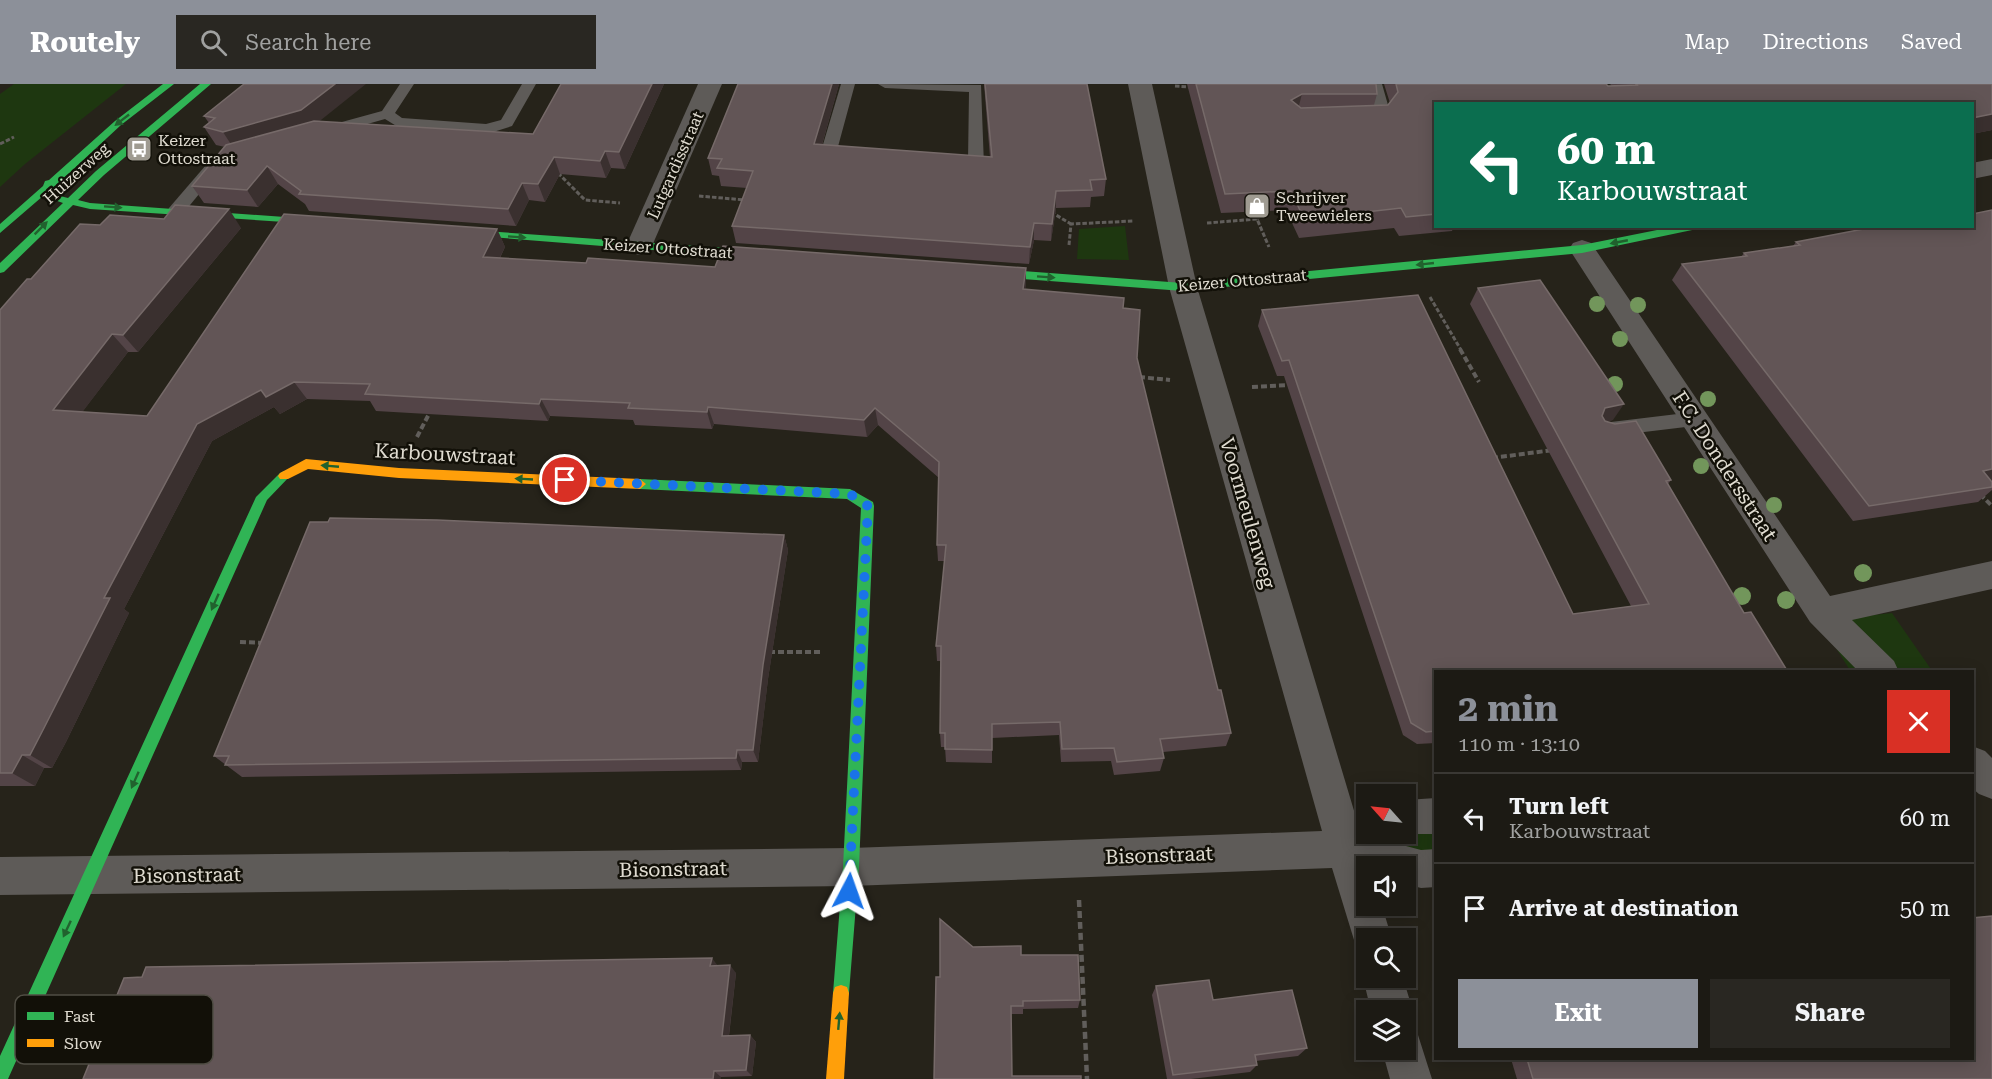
<!DOCTYPE html>
<html lang="en">
<head>
<meta charset="utf-8">
<style>
	:root { --surface:#1c1a14; --page:#292722; --text:#f1f3f6; --muted:#a0a1a0; --line:#3a3834; --accent:#8c9099 }
	body { margin:0; font-family:"Roboto Serif",serif; background:var(--page); color:var(--text); height:100vh; display:flex; flex-direction:column; font-size:22px; white-space:nowrap }
	* { box-sizing:border-box; margin:0 }
	p { font-size:20px; color:var(--muted) }
	.icon { flex:none; width:33px; height:33px; fill:none; stroke:currentColor; stroke-width:2; stroke-linecap:round; stroke-linejoin:round }
	.map { position:relative; flex:1; overflow:hidden }
	.panel { position:absolute; left:1434px; top:586px; width:540px; height:390px; display:flex; flex-direction:column; background:var(--surface); border-radius:0px; box-shadow:0 3px 15px #0003,0 0 0 2px var(--line) }
	.panel>* { flex:none }
	.guide { position:absolute; left:1434px; top:18px; width:540px; height:126px; border-radius:0px; box-shadow:0 3px 15px #0003,0 0 0 2px var(--line); background:#0b6e4f; color:#fff; overflow:hidden }
	.needle { width:39px; rotate:297deg }
	.fabs { position:absolute; left:1356px; top:700px; display:grid; gap:12px }
	.fabs a { display:grid; place-items:center; width:60px; height:60px; border-radius:0px; background:var(--surface); box-shadow:0 3px 15px #0003,0 0 0 2px var(--line); font-size:30px }
	.pin { position:absolute; display:grid; place-items:center; width:51px; height:51px; color:#fff; margin:-26px; border:3px solid #fff; border-radius:50%; box-shadow:0 2px 6px #0007 }
	.me { position:absolute; width:66px; margin:-33px; rotate:4deg; stroke-linejoin:round; filter:drop-shadow(0 0 4px #0008) }
	.turn { display:flex; align-items:center; gap:21px; height:126px; padding:0 24px; font-size:27px }
	.turn .icon { width:78px; height:78px; stroke-width:2.5 }
	.turn b { display:block; font-size:42px; line-height:51px }
	.round { display:grid; place-items:center; flex:none; width:63px; height:63px; border-radius:0px; background:var(--page) }
	.head { display:flex; align-items:center; justify-content:space-between; height:102px; padding:0 24px }
	h1 { font-size:36px; font-weight:700; line-height:45px; color:var(--accent) }
	.cta { display:flex; gap:12px; margin-top:auto; padding:12px 24px }
	.cta a { flex:1; height:69px; border-radius:0px; background:var(--accent); color:#fff; font-size:24px; font-weight:700; line-height:69px; text-align:center }
	.cta a+a { background:var(--page); color:var(--text) }
	ul { padding:0; list-style:none }
	li { display:flex; align-items:center; gap:18px; height:90px; padding:0 24px; border-top:2px solid var(--line) }
	li div { flex:1 }
	li b { display:block; font-size:22px }
	li em { font-style:normal }
	header { display:flex; align-items:center; gap:36px; box-sizing:border-box; height:84px; padding:0 30px; background:var(--accent); color:#fff }
	header strong { font-size:28px }
	nav { display:flex; gap:33px; margin-inline-start:auto; font-size:21px }
	.search { width:420px; height:54px; background:var(--page); display:flex; align-items:center; gap:15px; box-sizing:border-box; padding:0 21px; border-radius:0px; color:var(--muted); font-size:22px }
	.map>svg:first-child { display:block }
</style>
</head>
<body>
<header>
<strong>Routely</strong>
<div class="search"><svg class="icon" aria-label="search" viewBox="0 0 24 24"><circle cx="10" cy="10" r="6"/><path d="M15 15l6 6"/></svg>Search here</div>
<nav><a>Map</a><a>Directions</a><a>Saved</a></nav>
</header>
<div class="map">
<svg width="1992" height="995" viewBox="0 0 1992 995">
	<rect width="100%" height="100%" fill="#26231a"/>
	<g fill="#1e3710">
		<polygon points="14,0 126,0 25,80 0,103 0,10"/>
		<polygon points="1125,142 1129,176 1077,175 1079,145"/>
		<polygon points="1892,529 1933,588 1851,588 1819,537"/>
		<polygon points="1435,747 1435,771 1404,762 1404,754 1410,749"/>
	</g>
	<g fill="none" stroke-linecap="round" stroke-linejoin="round">
		<g stroke="#615e5b" stroke-width="3" stroke-dasharray="4.5 2" stroke-linecap="butt">
			<polyline points="1175,2 1192,3"/>
			<polyline points="0,60 14,53"/>
			<polyline points="558,89 585,116 620,119"/>
			<polyline points="699,112 745,116"/>
			<polyline points="1051,128 1071,140"/>
			<polyline points="1257,135 1268,125"/>
			<polyline points="1207,139 1257,135 1269,163"/>
			<polyline points="1069,161 1071,140 1133,137"/>
			<polyline points="1430,213 1461,266"/>
		</g>
		<g stroke="#615e5b" stroke-width="4" stroke-dasharray="6 3" stroke-linecap="butt">
			<polyline points="1460,265 1479,298"/>
			<polyline points="1139,293 1170,296"/>
			<polyline points="1252,303 1289,301"/>
			<polyline points="417,353 430,328"/>
			<polyline points="1492,374 1553,366"/>
			<polyline points="1980,410 1992,422"/>
			<polyline points="240,558 266,559"/>
			<polyline points="769,568 821,568"/>
		</g>
		<polyline stroke="#615e5b" stroke-width="4.5" stroke-dasharray="7 4" stroke-linecap="butt" points="1079,816 1087,995"/>
		<g fill="#5e5b58" fill-rule="evenodd">
			<polygon points="400,0 414,0 395,29 402,34 486,40 501,36 522,0 536,0 512,42 487,50 398,43 385,35 325,52 317,47 320,44 382,27"/>
			<path d="M841,0H855L836,70L847,72L849,75C843,82 825,81 819,74Z"/>
			<polygon points="878,0 981,1 984,82 982,85 956,86 948,81 956,76 968,77 969,8 885,4"/>
			<polygon points="1368,0 1382,0 1390,28 1382,38 1364,40 1356,35 1359,32 1374,28"/>
			<polygon points="212,79 220,84 218,87 181,132 169,132 167,128 169,124 206,81"/>
			<polygon points="1694,328 1701,330 1703,335 1701,340 1694,342 1611,352 1604,350 1601,345 1604,340 1611,338"/>
		</g>
		<g fill="#5e5b58" fill-rule="evenodd">
			<polygon points="698,0 722,0 652,162 648,168 639,171 630,168 626,162"/>
			<polygon points="1128,0 1152,0 1197,203 1361,750 1421,766 1436,765 1436,803 1421,804 1406,800 1406,783 1366,783 1366,822 1382,822 1392,855 1366,855 1366,873 1358,869 1332,784 851,802 0,811 0,773 851,764 1322,747 1169,203"/>
			<polygon points="1992,75 1992,91 1972,95 1972,79"/>
			<polygon points="1582,156 1591,159 1830,512 1992,477 1992,505 1852,536 1894,577 1899,588 1859,588 1810,538 1573,171 1569,165 1573,159"/>
			<polygon points="1972,662 1985,667 1992,674 1992,715 1979,710 1972,704"/>
			<polygon points="1436,714 1436,750 1401,750 1406,750 1406,716"/>
			<polygon points="1366,884 1366,894 1403,894 1413,927 1407,942 1406,927 1371,927 1363,894"/>
			<polygon points="1406,946 1418,951 1432,995 1390,995 1382,966 1406,966"/>
		</g>
		<g fill="#30b455" fill-rule="evenodd">
			<polygon points="163,0 174,0 121,41 52,105 52,110 68,114 96,87 200,0 211,0 104,91 78,116 90,119 326,136 330,137 330,141 90,125 73,121 4,188 0,189 0,179 63,119 43,112 0,149 0,140 43,102 45,97 49,96 115,37"/>
			<polygon points="1677,142 1702,142 1697,145 1582,169 1183,207 982,192 977,188 982,184 1183,199 1582,161"/>
			<polygon points="456,145 766,167 771,171 766,175 452,150 452,146"/>
			<polygon points="284,387 290,392 267,416 8,995 0,995 0,972 256,413 280,389"/>
			<polygon points="640,395 850,405 873,418 874,422 859,783 849,909 847,915 841,917 835,915 833,909 843,783 861,424 847,415 640,405 634,400"/>
		</g>
		<g fill="#ff9f0a" fill-rule="evenodd">
			<polygon points="306,375 399,384 640,395 646,400 640,405 399,394 308,385 288,395 280,395 278,392 280,389"/>
			<polygon points="841,901 847,903 849,909 844,995 826,995 833,909 835,903"/>
		</g>
	</g>
	<g fill="#72965b">
		<circle cx="1597" cy="220" r="8"/>
		<circle cx="1638" cy="221" r="8"/>
		<circle cx="1620" cy="255" r="8"/>
		<circle cx="1615" cy="300" r="8"/>
		<circle cx="1708" cy="315" r="8"/>
		<circle cx="1701" cy="382" r="8"/>
		<circle cx="1774" cy="421" r="8"/>
		<circle cx="1863" cy="489" r="9"/>
		<circle cx="1742" cy="512" r="9"/>
		<circle cx="1786" cy="516" r="9"/>
	</g>
	<g fill="#534447">
		<polygon points="561,0 664,0 625,85 611,84 606,94 560,90 545,118 529,116 516,142 309,127 305,120 278,100 258,123 204,119 192,102 225,63 216,61 204,43 209,39 204,32 533,50"/>
		<polygon points="839,0 822,61 990,73 984,0 1087,0 1106,95 1104,112 1091,113 1090,123 1056,124 1051,157 1034,156 1029,180 736,159 732,142 747,104 721,102 719,92 712,91 708,74"/>
		<polygon points="1187,0 1376,0 1377,10 1374,21 1388,21 1390,19 1384,0 1606,0 1608,2 1612,2 1610,0 1992,0 1992,46 1972,50 1972,20 1436,20 1436,142 1454,142 1452,147 1399,152 1394,144 1299,154 1286,126 1221,129"/>
		<polygon points="1992,126 1992,396 1990,396 1992,398 1992,406 1978,418 1853,437 1672,196 1682,180 1741,173 1744,169 1793,162 1796,158 1972,142"/>
		<polygon points="100,141 241,144 138,268 128,268 82,328 147,332 497,145 505,163 500,174 586,179 715,183 1026,184 1025,206 1123,224 1137,274 1218,606 1231,649 1226,662 1163,668 1164,674 1160,687 1114,691 1111,677 1061,678 1059,651 992,654 992,679 946,678 945,663 941,663 940,649 941,577 937,577 936,562 945,477 938,477 937,461 939,394 878,341 867,353 714,340 712,345 635,341 633,336 550,332 548,337 376,327 370,317 307,315 280,330 274,323 212,357 124,525 129,529 66,658 52,684 44,684 35,702 0,702 0,226 31,195"/>
		<polygon points="1478,204 1613,336 1607,337 1671,396 1668,400 1744,529 1436,588 1436,659 1417,660 1403,651 1284,292 1277,292 1258,242 1262,226 1573,530 1631,522 1470,220"/>
		<polygon points="784,451 788,466 768,595 758,678 742,678 741,686 242,693 214,672"/>
		<polygon points="973,863 1080,916 1078,924 1023,925 1023,930 1011,930 934,995 940,893"/>
		<polygon points="718,881 736,889 729,952 750,951 756,958 752,992 721,993 721,995 83,995"/>
		<polygon points="1156,902 1307,964 1298,972 1256,977 1257,981 1250,988 1191,995 1167,995 1152,911"/>
		<polygon points="1511,975 1972,975 1992,995 1517,995"/>
	</g>
	<g fill="#3a302f">
		<polygon points="335,0 366,0 311,44 234,65 223,48"/>
		<polygon points="652,0 664,0 625,85 619,68"/>
		<polygon points="832,0 839,0 817,78 814,60"/>
		<polygon points="1302,10 1297,29 1291,16"/>
		<polygon points="1992,30 1992,46 1972,50 1972,34"/>
		<polygon points="605,67 611,84 606,94 600,77"/>
		<polygon points="554,73 560,90 545,118 538,100"/>
		<polygon points="267,82 278,100 258,123 247,106"/>
		<polygon points="522,99 529,116 516,142 508,125"/>
		<polygon points="1056,107 1056,124 1051,157 1052,140"/>
		<polygon points="229,125 241,144 138,268 123,251"/>
		<polygon points="1034,139 1034,156 1029,180 1030,163"/>
		<polygon points="497,145 505,163 491,191 483,173"/>
		<polygon points="1026,184 1026,202 1022,223 1023,205"/>
		<polygon points="112,250 128,268 71,343 53,326"/>
		<polygon points="294,298 307,315 280,330 274,323 212,357 124,525 129,529 66,658 52,684 30,671 104,514 197,340 261,306"/>
		<polygon points="541,315 550,332 548,337 539,320"/>
		<polygon points="1624,320 1613,336 1595,340 1605,324"/>
		<polygon points="708,323 714,340 712,345 707,328"/>
		<polygon points="875,324 878,341 867,353 864,336"/>
		<polygon points="1992,385 1992,396 1965,403 1983,387"/>
		<polygon points="784,451 788,466 768,595 758,678 753,666 763,581"/>
		<polygon points="737,666 742,678 741,686 736,674"/>
		<polygon points="22,671 44,684 35,702 12,689"/>
		<polygon points="712,874 718,882 710,882"/>
		<polygon points="730,881 736,889 728,958 722,952"/>
		<polygon points="750,951 756,958 752,992 746,986"/>
		<polygon points="714,987 721,993 721,995 713,995"/>
	</g>
	<g fill="#625556" stroke="#766a69" stroke-width="1.5">
		<polygon points="244,0 335,0 301,26 223,48 204,43 215,34 204,32"/>
		<polygon points="561,0 652,0 619,68 605,67 600,77 554,73 538,100 522,99 508,125 299,110 301,107 267,82 247,106 192,102 226,61 314,37 533,50"/>
		<polygon points="738,0 832,0 814,60 992,73 985,0 1087,0 1106,95 1090,96 1092,106 1056,107 1052,140 1034,139 1030,163 732,142 753,87 717,84 722,75 708,74"/>
		<polygon points="1196,0 1376,0 1377,10 1302,10 1291,16 1301,24 1388,21 1398,8 1396,0 1606,0 1608,2 1637,1 1636,0 1992,0 1992,30 1972,34 1972,20 1436,20 1436,130 1406,133 1401,124 1304,135 1291,107 1225,110"/>
		<polygon points="175,121 229,125 123,251 112,250 53,326 147,332 284,130 497,145 483,173 586,179 588,174 715,183 723,162 1026,184 1023,205 1124,214 1123,224 1140,226 1137,274 1218,606 1221,606 1231,649 1160,655 1164,674 1117,678 1114,664 1062,665 1060,638 992,640 992,666 945,665 945,649 940,649 941,562 936,562 946,461 937,461 939,378 875,324 864,336 708,323 707,328 628,324 630,319 541,315 539,320 365,310 370,300 294,298 266,313 261,306 197,340 104,514 110,514 44,644 30,671 22,671 12,689 0,689 0,226 27,195 31,195 80,140 100,141 110,131 164,135"/>
		<polygon points="1992,126 1992,385 1983,387 1992,398 1992,403 1869,422 1682,180 1747,172 1744,169 1800,161 1796,158 1879,142 1972,142 1972,130"/>
		<polygon points="1540,196 1624,320 1605,324 1602,332 1605,337 1615,340 1636,337 1671,396 1666,397 1744,529 1751,528 1788,588 1436,588 1436,647 1426,648 1411,639 1289,276 1282,277 1262,226 1418,211 1573,530 1649,520 1478,204"/>
		<polygon points="330,434 437,436 784,451 763,581 753,666 737,666 736,674 225,681 229,672 214,672 310,438 328,438"/>
		<polygon points="1992,832 1992,995 1533,995 1527,975 1972,975 1972,834"/>
		<polygon points="940,835 973,863 1021,862 1021,871 1078,871 1080,916 1023,917 1023,922 1011,922 1012,992 1081,992 1081,995 934,995 936,893 940,893"/>
		<polygon points="712,874 710,882 730,881 722,952 750,951 746,986 714,987 713,995 83,995 124,894 142,893 146,883"/>
		<polygon points="1209,896 1213,916 1292,906 1307,964 1255,971 1257,981 1173,991 1156,902"/>
	</g>
	<defs><path id="oneway-solid" d="M-6-.8H1V-3.2L6.5 0L1 3.2V.8H-6Z" transform="scale(1.5)"/></defs>
	<g fill="#21622e">
		<use href="#oneway-solid" transform="translate(122 36) rotate(142)"/>
		<use href="#oneway-solid" transform="translate(113 123) rotate(4)"/>
		<use href="#oneway-solid" transform="translate(41 144) rotate(-45)"/>
		<use href="#oneway-solid" transform="translate(517 153) rotate(4)"/>
		<use href="#oneway-solid" transform="translate(1619 158) rotate(169)"/>
		<use href="#oneway-solid" transform="translate(1425 180) rotate(174)"/>
		<use href="#oneway-solid" transform="translate(1046 193) rotate(4)"/>
		<use href="#oneway-solid" transform="translate(330 382) rotate(-175)"/>
		<use href="#oneway-solid" transform="translate(524 395) rotate(-177)"/>
		<use href="#oneway-solid" transform="translate(215 518) rotate(114)"/>
		<use href="#oneway-solid" transform="translate(135 696) rotate(114)"/>
		<use href="#oneway-solid" transform="translate(67 845) rotate(115)"/>
		<use href="#oneway-solid" transform="translate(839 937) rotate(-85)"/>
	</g>
	<g fill="none" stroke-linecap="round" stroke-linejoin="round">
		<polyline stroke="#1a73e8" stroke-width="10" stroke-dasharray="0 18" points="565,396 850,410 868,422 849,807"/>
	</g>
	<defs>
		<g id="bus-square" transform="scale(1.35)"><rect x="-9" y="-9" width="18" height="18" rx="4" fill="#9f9b91" stroke="#121008"/><path d="M-5-6H5V4H4V6H2V4H-2V6H-4V4H-5ZM-3.5-4V0h7V-4ZM-3.5 1.2v1.5H-2V1.2ZM2 1.2v1.5H3.5V1.2Z" fill="#fff"/></g>
		<g id="shop-square" transform="scale(1.35)"><rect x="-9" y="-9" width="18" height="18" rx="4" fill="#9f9b91" stroke="#121008"/><path d="M-5-2.5h2.3a2.7 3.5 0 0 1 5.4 0H5L5.5 6h-11ZM-1.5-2.5h3a1.5 2.3 0 0 0-3 0Z" fill="#fff"/></g>
	</defs>
	<g fill-rule="evenodd">
		<use href="#bus-square" x="139" y="65"/>
		<use href="#shop-square" x="1257" y="122"/>
	</g>
	<g text-anchor="middle" stroke-width="5" stroke-linejoin="round" paint-order="stroke">
		<g font-size="16" fill="#e0dcd1" stroke="#121008" text-anchor="start">
			<text x="158" y="62">Keizer<tspan x="158" dy="18">Ottostraat</tspan></text>
			<text x="1276" y="119">Schrijver<tspan x="1276" dy="18">Tweewielers</tspan></text>
		</g>
		<g font-size="16" fill="#e0dcd1" stroke="#121008">
			<text transform="translate(675 81) rotate(-66)" y="6">Lutgardisstraat</text>
			<text transform="translate(76 89) rotate(-42)" y="6">Huizerweg</text>
			<text transform="translate(668 164) rotate(4)" y="6">Keizer Ottostraat</text>
			<text transform="translate(1242 196) rotate(-5)" y="6">Keizer Ottostraat</text>
		</g>
		<g font-size="20" fill="#e0dcd1" stroke="#121008">
			<text transform="translate(445 370) rotate(3)" y="7">Karbouwstraat</text>
			<text transform="translate(1725 382) rotate(57)" y="7">F.C. Dondersstraat</text>
			<text transform="translate(1248 429) rotate(74)" y="7">Voormeulenweg</text>
			<text transform="translate(1159 771) rotate(-2)" y="7">Bisonstraat</text>
			<text transform="translate(673 785) rotate(-1)" y="7">Bisonstraat</text>
			<text transform="translate(187 791) rotate(-1)" y="7">Bisonstraat</text>
		</g>
	</g>
	<rect x="15" y="911" width="198" height="69" rx="9" fill="#121008" stroke="#504d44" stroke-width="1.5"/>
	<rect x="27" y="928" width="27" height="8" fill="#30b455"/>
	<rect x="27" y="955" width="27" height="8" fill="#ff9f0a"/>
	<g font-size="16" fill="#e0dcd1">
		<text x="64" y="938">Fast</text>
		<text x="64" y="965">Slow</text>
	</g>
</svg>
<div class="fabs">
<a><svg class="needle" viewBox="-14 -14 28 28"><path d="M0-13l5 13h-10z" fill="#e53935"/><path d="M0 13l5-13h-10z" fill="#a0a1a0"/></svg></a>
<a><svg class="icon" aria-label="sound" viewBox="0 0 24 24"><path d="M4 9h4l5-4v14l-5-4H4zM17 9q2 3 0 6"/></svg></a>
<a><svg class="icon" aria-label="search" viewBox="0 0 24 24"><circle cx="10" cy="10" r="6"/><path d="M15 15l6 6"/></svg></a>
<a><svg class="icon" aria-label="layers" viewBox="0 0 24 24"><path d="M12 4l9 5-9 5-9-5zM3 14l9 5 9-5"/></svg></a>
</div>
<div class="pin" style="left:565px;top:396px;background:#d93025"><svg class="icon" aria-label="arrive" viewBox="0 0 24 24"><path d="M6 21V4h12l-3 4 3 4H6"/></svg></div>
<svg class="me" style="left:849px;top:807px" viewBox="-20 -20 40 40"><path d="M0-17L14 15 0 8-14 15z" fill="#1a73e8" stroke="#fff" stroke-width="4"/></svg>
<div class="guide">
<div class="turn"><svg class="icon" aria-label="left" viewBox="0 0 24 24"><path d="M17 20v-9H6M10 6l-5 5 5 5"/></svg><div><b>60 m</b>Karbouwstraat</div></div>
</div>
<section class="panel">
<div class="head"><div><h1>2 min</h1><p>110 m · 13:10</p></div><a class="round" style="background:#d93025;color:#fff"><svg class="icon" aria-label="close" viewBox="0 0 24 24"><path d="M6 6l12 12M18 6L6 18"/></svg></a></div>
<ul>
<li><svg class="icon" aria-label="left" viewBox="0 0 24 24"><path d="M17 20v-9H6M10 6l-5 5 5 5"/></svg><div><b>Turn left</b><p>Karbouwstraat</p></div><em>60 m</em></li>
<li><svg class="icon" aria-label="arrive" viewBox="0 0 24 24"><path d="M6 21V4h12l-3 4 3 4H6"/></svg><div><b>Arrive at destination</b></div><em>50 m</em></li>
</ul>
<div class="cta"><a>Exit</a><a>Share</a></div>
</section>
</div>
</body>
</html>
